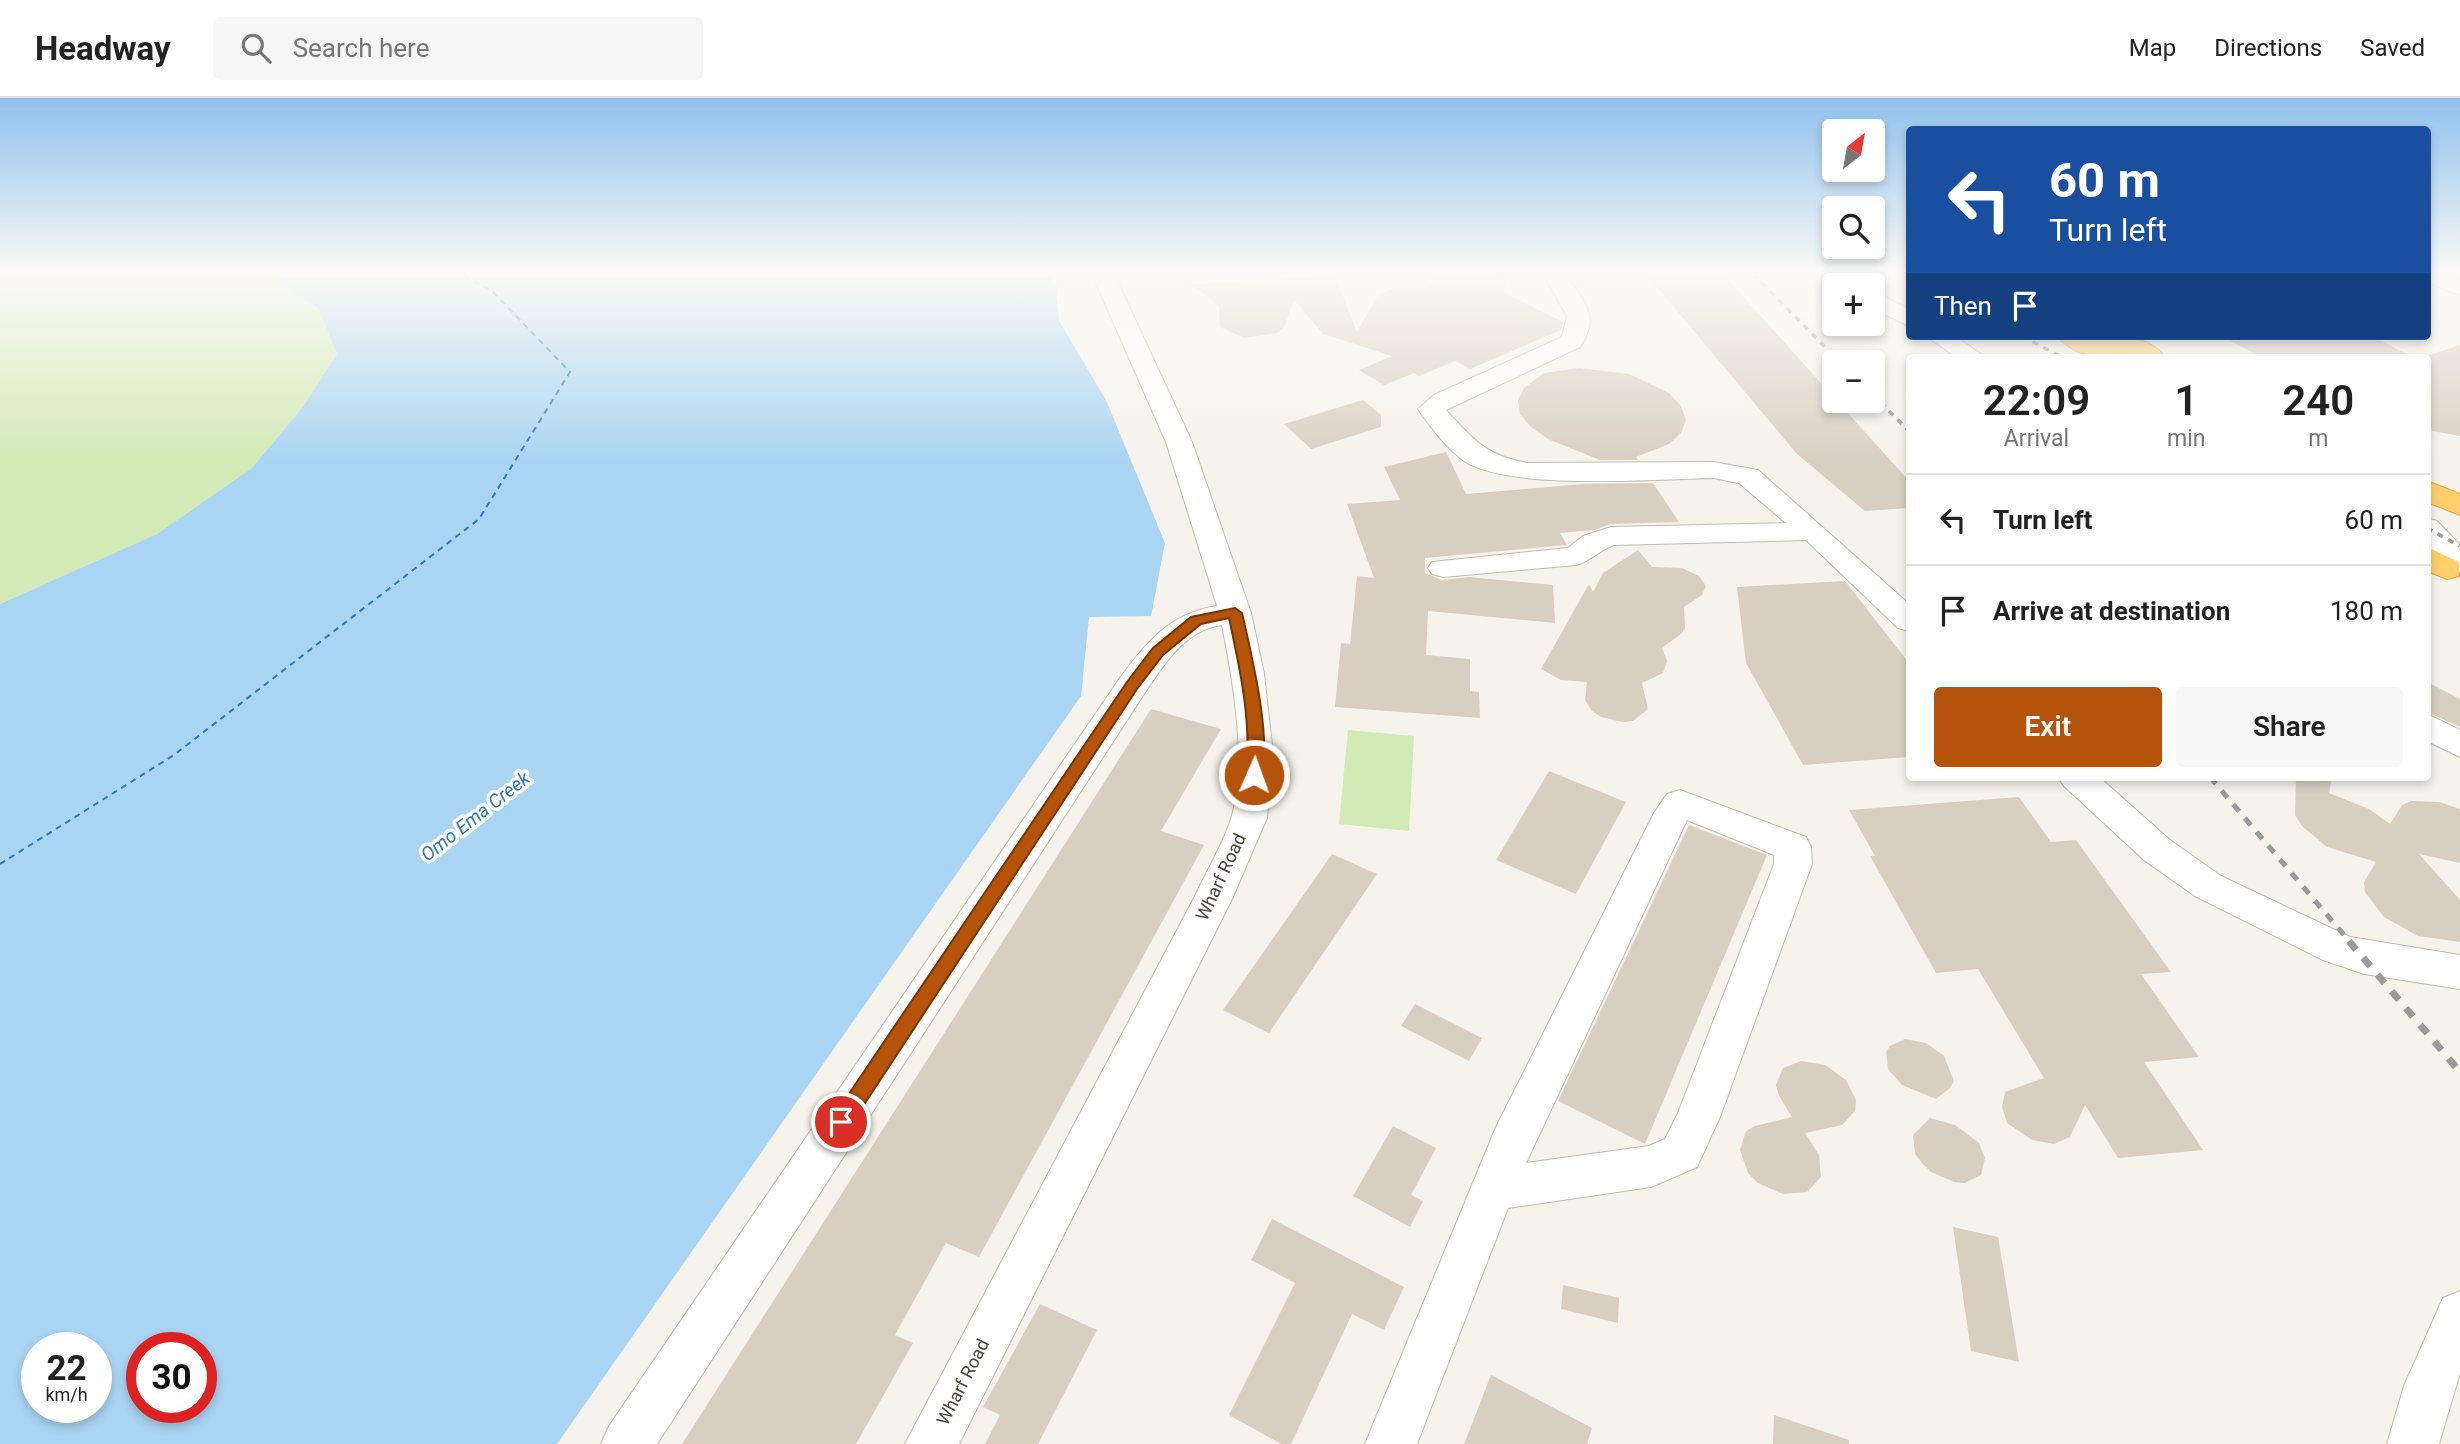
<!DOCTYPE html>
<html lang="en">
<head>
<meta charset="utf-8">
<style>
	:root { --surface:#fff; --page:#f6f6f6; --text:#222; --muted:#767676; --line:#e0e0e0; --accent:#b45309 }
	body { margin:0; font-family:Roboto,sans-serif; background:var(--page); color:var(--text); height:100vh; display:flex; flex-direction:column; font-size:26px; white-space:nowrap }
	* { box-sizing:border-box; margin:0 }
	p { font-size:23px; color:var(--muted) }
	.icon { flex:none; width:38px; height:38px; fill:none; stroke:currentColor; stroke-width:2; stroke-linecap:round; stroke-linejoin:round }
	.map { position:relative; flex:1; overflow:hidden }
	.drawer { position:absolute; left:1906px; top:256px; width:525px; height:427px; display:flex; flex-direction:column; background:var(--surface); border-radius:7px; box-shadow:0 4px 10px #0003 }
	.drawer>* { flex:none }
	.guide { position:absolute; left:1906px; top:28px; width:525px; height:214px; border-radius:7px; box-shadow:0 4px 10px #0003; background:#1a4fa0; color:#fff; overflow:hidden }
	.needle { width:46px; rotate:31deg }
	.buttons { position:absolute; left:1822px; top:21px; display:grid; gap:14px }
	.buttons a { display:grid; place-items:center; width:63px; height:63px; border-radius:7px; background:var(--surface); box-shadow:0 4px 10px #0003; font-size:35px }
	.speed { position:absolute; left:21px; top:1234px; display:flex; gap:14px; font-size:35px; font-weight:700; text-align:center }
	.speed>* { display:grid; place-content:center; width:91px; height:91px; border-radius:50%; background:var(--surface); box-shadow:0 4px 10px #0003; line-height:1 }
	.speed small { font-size:18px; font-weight:400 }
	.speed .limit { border:10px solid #d22; background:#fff; color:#111 }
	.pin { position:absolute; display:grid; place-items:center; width:60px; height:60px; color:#fff; margin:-30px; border:4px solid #fff; border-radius:50%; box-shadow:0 2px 7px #0007 }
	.me { position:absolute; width:77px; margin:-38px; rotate:2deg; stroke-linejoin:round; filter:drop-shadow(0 0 5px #0008) }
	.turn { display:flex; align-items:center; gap:24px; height:147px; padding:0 28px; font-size:32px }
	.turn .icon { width:91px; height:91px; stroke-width:2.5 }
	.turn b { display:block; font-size:49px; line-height:60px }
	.then { display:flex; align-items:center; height:66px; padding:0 28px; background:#0003; gap:14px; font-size:26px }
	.eta { display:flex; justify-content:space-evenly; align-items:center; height:119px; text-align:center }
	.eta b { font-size:42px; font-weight:600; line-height:49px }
	.button { display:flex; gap:14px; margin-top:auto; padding:14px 28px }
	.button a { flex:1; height:80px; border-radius:7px; background:var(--accent); color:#fff; font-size:28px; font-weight:600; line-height:80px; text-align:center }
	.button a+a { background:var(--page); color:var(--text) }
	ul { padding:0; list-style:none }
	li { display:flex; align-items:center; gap:21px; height:91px; padding:0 28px; border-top:2px solid var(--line) }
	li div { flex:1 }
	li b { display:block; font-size:26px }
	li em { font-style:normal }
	header { display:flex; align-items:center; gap:42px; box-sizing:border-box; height:98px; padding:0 35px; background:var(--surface); border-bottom:2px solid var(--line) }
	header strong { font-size:33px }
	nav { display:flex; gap:38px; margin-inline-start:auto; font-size:24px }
	.search { width:490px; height:63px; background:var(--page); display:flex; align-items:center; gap:18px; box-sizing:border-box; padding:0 24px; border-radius:7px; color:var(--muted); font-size:26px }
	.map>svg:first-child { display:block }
</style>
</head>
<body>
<header>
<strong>Headway</strong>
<div class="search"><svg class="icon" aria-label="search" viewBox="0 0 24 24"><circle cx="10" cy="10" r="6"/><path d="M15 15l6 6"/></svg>Search here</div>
<nav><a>Map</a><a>Directions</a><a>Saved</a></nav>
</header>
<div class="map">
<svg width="2460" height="1346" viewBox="0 0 2460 1346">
	<rect width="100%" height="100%" fill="#f6f3ec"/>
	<g fill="#d2eab5">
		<polygon points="0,176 265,176 318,210 337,256 302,310 252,370 157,436 0,506"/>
		<polygon points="1348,632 1414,638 1409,733 1339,726"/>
	</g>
	<path fill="#a9d4f2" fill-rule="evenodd" d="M265,176H1049L1056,186L1059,223L1106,302L1165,445L1151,518L1089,519L1081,598L557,1346H0V506L157,436L252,370L302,310L337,256L318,210ZM37,1250H96V1309H37ZM142,1250H201V1309H142Z"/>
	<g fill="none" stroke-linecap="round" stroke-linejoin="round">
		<polyline stroke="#2e7ab2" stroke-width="2" stroke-dasharray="6 5" stroke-linecap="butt" points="0,766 174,657 479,421 570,274 491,192 459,176"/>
	</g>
	<g fill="#d8cfc1">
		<polygon points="1437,176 1497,176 1505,185 1504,194 1563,224 1561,232 1470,271 1455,263 1419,278 1414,275 1384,287 1359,272 1392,258 1323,236 1294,202 1284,230 1277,235 1244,240 1220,229 1219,208 1191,186 1335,178 1357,234 1378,197 1394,190 1430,190"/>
		<polygon points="1646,176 1723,176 1909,383 1909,410 1865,413 1797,356"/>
		<polygon points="2221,238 2370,238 2413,259 2261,259"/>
		<polygon points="2460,247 2460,338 2427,332 2427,258"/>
		<polygon points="1579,270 1629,276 1669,295 1681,308 1686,322 1681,335 1669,346 1636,359 1638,362 1600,362 1548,341 1531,329 1520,316 1518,302 1524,290 1544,275"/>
		<polygon points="1363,302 1381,317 1381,329 1311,351 1284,326"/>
		<polygon points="1446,354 1466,396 1584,386 1653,385 1679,424 1611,426 1594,432 1560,435 1567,447 1425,460 1425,475 1442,482 1469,479 1553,487 1555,525 1428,513 1426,557 1470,561 1470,593 1479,594 1480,620 1335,609 1341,545 1350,546 1357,478 1374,480 1347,406 1400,402 1384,369"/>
		<polygon points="1638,452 1652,469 1682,470 1699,478 1706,488 1702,497 1684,509 1685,530 1682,535 1662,550 1667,563 1663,575 1642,585 1648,611 1633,623 1623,624 1601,619 1592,613 1585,602 1587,584 1561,582 1541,571 1589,486 1593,494 1603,475"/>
		<polygon points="1845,483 1909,565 1909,659 1803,667 1746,565 1737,489"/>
		<polygon points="2427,584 2460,601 2460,629 2427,614"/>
		<polygon points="1151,611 1221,631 1161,733 1204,747 979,1159 946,1145 895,1237 913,1245 856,1346 682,1346"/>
		<polygon points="1549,673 1626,704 1576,796 1496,762"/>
		<polygon points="2296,679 2332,679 2329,695 2369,711 2390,726 2402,707 2411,703 2439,704 2460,711 2460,765 2419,756 2460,802 2460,844 2418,838 2384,819 2365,794 2364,784 2376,764 2327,749 2302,728 2295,717"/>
		<polygon points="2019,699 2051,744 2076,742 2171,874 2141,876 2199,959 2144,964 2203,1052 2118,1060 2085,1007 2070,1039 2054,1046 2032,1042 2007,1025 2002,1009 2005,994 2044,980 1978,871 1936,875 1870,758 1875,758 1849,712"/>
		<polygon points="1689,727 1767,757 1645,1046 1558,1003"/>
		<polygon points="1332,756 1377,776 1269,935 1223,912"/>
		<polygon points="1415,906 1482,940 1469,963 1401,928"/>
		<polygon points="1905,941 1926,945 1944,958 1954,983 1950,990 1936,1001 1902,987 1888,971 1886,954 1890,948"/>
		<polygon points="1801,963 1825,967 1846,982 1856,1002 1855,1013 1842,1027 1805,1035 1819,1057 1821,1079 1807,1094 1783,1096 1758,1085 1748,1075 1740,1052 1746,1033 1755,1028 1792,1019 1779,998 1776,987 1783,970"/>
		<polygon points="1930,1020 1955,1027 1979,1045 1985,1060 1981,1077 1965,1085 1954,1084 1931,1074 1922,1065 1915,1056 1913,1037"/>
		<polygon points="1393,1028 1436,1050 1411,1097 1423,1103 1410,1129 1353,1098"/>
		<polygon points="1272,1121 1404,1189 1384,1232 1352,1216 1291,1346 1281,1346 1229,1317 1295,1185 1251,1162"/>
		<polygon points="1953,1129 1998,1139 2019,1264 1971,1253"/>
		<polygon points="1563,1187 1619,1200 1618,1225 1561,1211"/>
		<polygon points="1040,1206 1097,1232 1038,1346 985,1346 1000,1317 983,1309"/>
		<polygon points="1491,1277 1592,1330 1587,1346 1464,1346"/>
		<polygon points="1774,1317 1849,1342 1849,1346 1773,1346"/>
	</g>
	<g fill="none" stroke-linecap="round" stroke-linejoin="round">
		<g stroke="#c2bbae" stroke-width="2">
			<g id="minor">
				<path d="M1092,176H1114L1192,344L1251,515L1264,576L1273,656L1267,720L1232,801L959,1346H905L1194,800C1206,774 1222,748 1231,721C1248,665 1233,583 1222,527C1184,532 1164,567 1144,596L657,1346H601L609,1328L1120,580C1147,544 1170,515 1217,508L1166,344Z"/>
				<path d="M1543,176H1565C1584,203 1601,218 1580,249L1446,312C1474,342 1485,357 1527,365L1713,364L1758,372L1909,506V533L1898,530L1806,442L1614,447C1599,452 1591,463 1576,467L1443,479L1432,476L1428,470L1432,464L1568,450L1583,438L1611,429L1786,425L1739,385L1713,380C1654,381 1511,393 1464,363C1448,352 1429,327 1418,311L1434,297L1562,239L1567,218Z"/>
				<polygon points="1821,176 1849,176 1862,187 1835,187"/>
				<polygon points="2427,176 2448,176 2460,182 2460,197 2427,184"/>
				<polygon points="1872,193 1909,211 1909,228 1872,210"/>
				<polygon points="1926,238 1955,238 1985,259 1956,259"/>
				<polygon points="2427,420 2437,423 2460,447 2460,474 2449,471 2427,447"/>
				<polygon points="2427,616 2460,632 2460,659 2427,643"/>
				<polygon points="2058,679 2099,679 2170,742 2221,778 2350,839 2460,857 2460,891 2364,876 2323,862 2195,798 2144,762 2064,688"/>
				<path d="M1680,692L1806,739L1811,749L1812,766L1720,1019L1697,1069L1651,1089L1508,1110L1417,1346H1365L1496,1029L1654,715L1667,696ZM1687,722L1774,757V766L1678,1015L1665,1041L1649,1048L1526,1065Z"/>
				<polygon points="2460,1193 2460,1275 2439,1346 2387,1346 2404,1288 2443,1200"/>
			</g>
		</g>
		<g stroke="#e0a43c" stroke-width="2">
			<g id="highway">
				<path d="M2058,238C2086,238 2145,230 2165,259H2130L2123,256L2126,259C2102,259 2073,260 2058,238Z"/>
				<polygon points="2427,383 2460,396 2460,417 2427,404"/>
				<polygon points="2427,449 2459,464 2459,478 2447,481 2427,473"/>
			</g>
		</g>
		<use href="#minor" fill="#fff" fill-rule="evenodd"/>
		<use href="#highway" fill="#ffcf6e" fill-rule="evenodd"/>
		<g stroke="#9a9a9a" stroke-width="3.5" stroke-dasharray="6 6" stroke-linecap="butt">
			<polyline points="1753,176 1840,264"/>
			<polyline points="2022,238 2061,259"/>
			<polyline points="1872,296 1909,333"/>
			<polyline points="2427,430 2460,448"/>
		</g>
		<polyline stroke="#9a9a9a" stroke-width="5" stroke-dasharray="9 9" stroke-linecap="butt" points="2210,679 2350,844"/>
		<polyline stroke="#9a9a9a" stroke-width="7" stroke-dasharray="11 11" stroke-linecap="butt" points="2349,843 2460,974"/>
	</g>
	<linearGradient id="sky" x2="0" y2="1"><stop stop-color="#8fc1ec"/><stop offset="0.48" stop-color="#fbfaf6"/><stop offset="1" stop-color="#fbfaf6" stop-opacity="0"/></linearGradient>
	<rect width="2460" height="365" fill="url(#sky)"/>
	<path fill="#b45309" stroke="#753606" stroke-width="2" d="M1235,510L1242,515C1250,550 1275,651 1259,681L1254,683L1246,677C1252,625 1240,571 1229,520L1201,526L1163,557L1137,591L848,1031L841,1033L834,1031L831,1024L834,1018L1127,584L1153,550L1191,519Z"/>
	<g text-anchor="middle" stroke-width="7" stroke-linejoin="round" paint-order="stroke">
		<g font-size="18" fill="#4b4439" stroke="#fff">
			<text transform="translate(1221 779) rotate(-65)" y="6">Wharf Road</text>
			<text transform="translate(963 1284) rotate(-63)" y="6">Wharf Road</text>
		</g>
		<g font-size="19" font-style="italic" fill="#2e7ab2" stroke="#fff">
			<text transform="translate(475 718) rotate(-38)" y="7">Omo Ema Creek</text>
		</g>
	</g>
</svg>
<div class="buttons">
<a><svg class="needle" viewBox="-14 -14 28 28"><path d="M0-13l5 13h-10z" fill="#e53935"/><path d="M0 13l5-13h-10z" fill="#767676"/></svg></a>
<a><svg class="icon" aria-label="search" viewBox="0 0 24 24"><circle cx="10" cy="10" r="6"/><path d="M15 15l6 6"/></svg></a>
<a>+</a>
<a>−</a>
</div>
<div class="speed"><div>22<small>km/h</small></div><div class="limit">30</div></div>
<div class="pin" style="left:841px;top:1024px;background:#d93025"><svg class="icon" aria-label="arrive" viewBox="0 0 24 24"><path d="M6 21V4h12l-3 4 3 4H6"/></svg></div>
<svg class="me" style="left:1254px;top:677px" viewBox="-20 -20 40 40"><circle r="17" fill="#b45309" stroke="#fff" stroke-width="3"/><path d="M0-11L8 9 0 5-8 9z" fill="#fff"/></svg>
<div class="guide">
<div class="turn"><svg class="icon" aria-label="left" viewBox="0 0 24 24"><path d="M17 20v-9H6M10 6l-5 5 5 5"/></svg><div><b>60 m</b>Turn left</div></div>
<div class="then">Then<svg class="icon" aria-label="arrive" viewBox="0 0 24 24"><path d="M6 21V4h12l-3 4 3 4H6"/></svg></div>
</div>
<section class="drawer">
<div class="eta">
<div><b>22:09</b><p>Arrival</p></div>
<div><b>1</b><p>min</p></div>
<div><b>240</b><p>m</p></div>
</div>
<ul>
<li><svg class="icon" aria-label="left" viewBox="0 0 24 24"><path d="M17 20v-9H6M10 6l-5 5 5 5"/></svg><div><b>Turn left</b></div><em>60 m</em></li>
<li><svg class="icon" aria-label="arrive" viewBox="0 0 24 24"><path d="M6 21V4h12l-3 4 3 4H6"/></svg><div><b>Arrive at destination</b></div><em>180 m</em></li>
</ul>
<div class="button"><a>Exit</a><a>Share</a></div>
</section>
</div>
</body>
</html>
